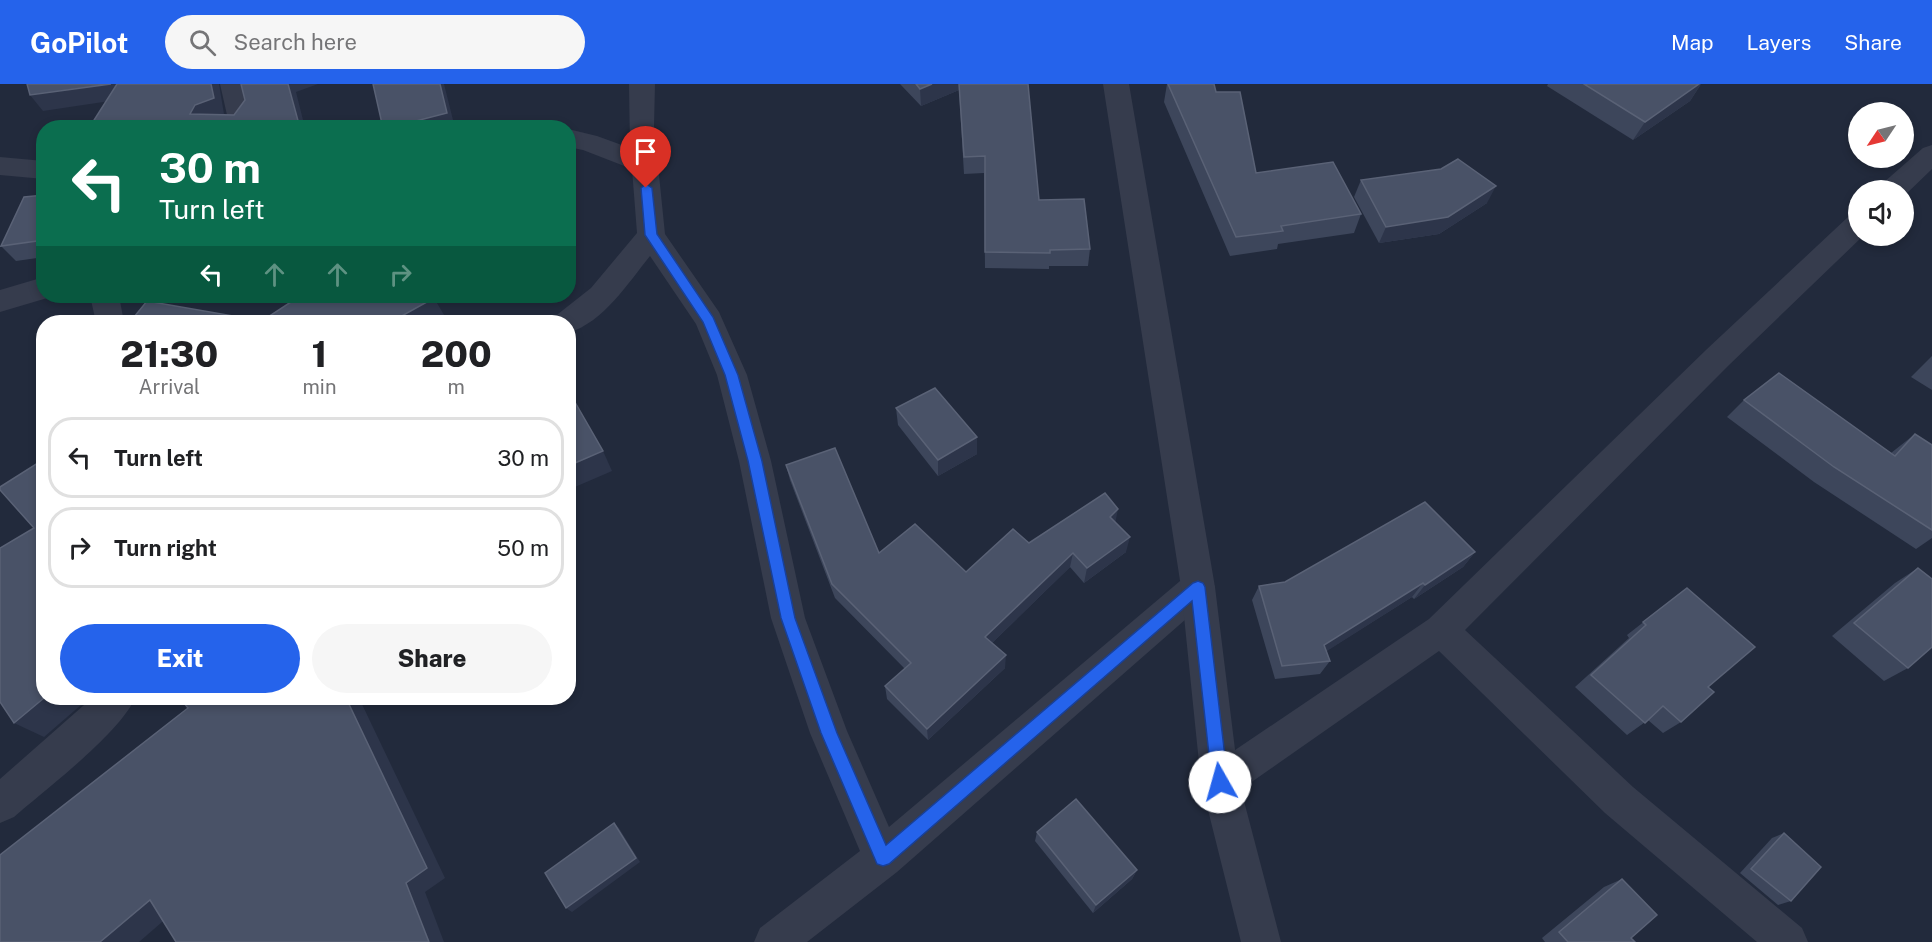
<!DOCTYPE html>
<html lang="en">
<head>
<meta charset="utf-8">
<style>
	:root { --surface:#fff; --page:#f6f6f6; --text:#202124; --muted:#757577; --line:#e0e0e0; --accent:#2563eb }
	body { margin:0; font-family:"Public Sans",sans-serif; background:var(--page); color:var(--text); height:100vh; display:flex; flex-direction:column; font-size:22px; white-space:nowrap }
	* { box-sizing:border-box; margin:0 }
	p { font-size:20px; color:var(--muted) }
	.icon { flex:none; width:33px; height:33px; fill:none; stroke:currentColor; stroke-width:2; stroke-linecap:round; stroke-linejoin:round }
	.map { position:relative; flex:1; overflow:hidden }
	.details { position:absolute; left:36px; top:231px; width:540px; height:390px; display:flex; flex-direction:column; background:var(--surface); border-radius:24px; box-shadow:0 3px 9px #0003 }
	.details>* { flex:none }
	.hud { position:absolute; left:36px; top:36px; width:540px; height:183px; border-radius:24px; box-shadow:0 3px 9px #0003; background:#0b6e4f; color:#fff; overflow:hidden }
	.needle { width:39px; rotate:235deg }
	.fabs { position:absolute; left:1848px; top:18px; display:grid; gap:12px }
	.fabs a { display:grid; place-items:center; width:66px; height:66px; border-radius:50%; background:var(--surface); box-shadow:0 3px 9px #0003; font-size:30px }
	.pin { position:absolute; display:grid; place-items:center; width:51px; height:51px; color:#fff; margin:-62px -26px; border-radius:50% 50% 50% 0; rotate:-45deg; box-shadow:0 0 6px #0007 }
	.pin .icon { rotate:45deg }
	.me { position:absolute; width:66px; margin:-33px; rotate:353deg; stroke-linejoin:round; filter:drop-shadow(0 0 4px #0008) }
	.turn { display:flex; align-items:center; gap:21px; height:126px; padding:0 24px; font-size:27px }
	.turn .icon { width:78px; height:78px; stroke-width:2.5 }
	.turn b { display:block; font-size:42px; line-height:51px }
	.lanes { display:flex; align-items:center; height:57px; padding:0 24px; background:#0003; justify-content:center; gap:30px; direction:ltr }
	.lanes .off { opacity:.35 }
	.eta { display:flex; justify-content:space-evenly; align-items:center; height:102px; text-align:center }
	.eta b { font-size:36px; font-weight:800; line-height:42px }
	.action { display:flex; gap:12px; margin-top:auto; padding:12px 24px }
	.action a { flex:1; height:69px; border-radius:36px; background:var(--accent); color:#fff; font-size:24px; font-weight:800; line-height:69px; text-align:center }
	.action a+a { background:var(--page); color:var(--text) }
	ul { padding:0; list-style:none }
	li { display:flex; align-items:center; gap:18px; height:81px; margin:0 12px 9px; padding:0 12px; border:3px solid var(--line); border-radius:24px }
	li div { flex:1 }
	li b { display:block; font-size:22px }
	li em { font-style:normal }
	header { display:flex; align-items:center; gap:36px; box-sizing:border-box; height:84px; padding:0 30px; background:var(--accent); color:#fff }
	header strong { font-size:28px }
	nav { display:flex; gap:33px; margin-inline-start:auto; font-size:21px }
	.search { width:420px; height:54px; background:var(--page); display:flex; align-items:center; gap:15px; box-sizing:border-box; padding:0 21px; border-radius:33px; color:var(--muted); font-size:22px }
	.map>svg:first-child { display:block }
</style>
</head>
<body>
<header>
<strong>GoPilot</strong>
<div class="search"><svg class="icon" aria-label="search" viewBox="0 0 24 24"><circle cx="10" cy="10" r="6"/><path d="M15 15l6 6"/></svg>Search here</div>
<nav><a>Map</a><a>Layers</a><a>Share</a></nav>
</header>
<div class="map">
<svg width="1932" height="858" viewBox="0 0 1932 858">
	<rect width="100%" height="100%" fill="#222a3c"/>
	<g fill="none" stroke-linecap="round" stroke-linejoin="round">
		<g fill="#363c4d" fill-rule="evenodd">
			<polygon points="220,0 246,0 253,32 245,44 203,44 207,38 227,31"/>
			<path d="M629,0H655L654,42L665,150L719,228L747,291L771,377L805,534L847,647L889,743L1186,492L1198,488L1210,492L1215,503L1210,514L897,788L807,858H754L760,844L860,767L810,649L771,534L739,377L717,291L696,240L650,172C628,199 604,238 568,249V238H553L558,230L591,204L637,149L632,85L583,66L568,63V45L597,52L630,64Z"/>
			<polygon points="1932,61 1932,85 1904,112 1904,106 1880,106 1883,99 1923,64"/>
			<polygon points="0,73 44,77 44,95 0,91"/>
			<polygon points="1858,130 1858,152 1863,152 1729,281 1465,546 1633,703 1802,844 1808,858 1757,858 1605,729 1439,567 1233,711 1220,717 1207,711 1201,698 1207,685 1429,535 1707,265 1848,133"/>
			<polygon points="44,193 44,212 54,212 0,228 0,206"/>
			<polygon points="90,212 119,212 124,238 96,238"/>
			<path d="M92,614H135C120,649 45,706 14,733L0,739V695Z"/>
		</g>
		<polygon fill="#363c4d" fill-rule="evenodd" points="1103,0 1129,0 1215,503 1239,698 1281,858 1241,858 1201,698 1181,503"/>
	</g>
	<g fill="#3d465b">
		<polygon points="900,0 1028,0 1039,116 1090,165 1088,182 1049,182 1049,185 985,184 984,89 964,90 959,6 921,22"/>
		<polygon points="1167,0 1214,0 1216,8 1256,89 1361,130 1354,149 1278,160 1277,165 1230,172 1164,18"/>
		<polygon points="1548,0 1701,0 1690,17 1633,56 1547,2"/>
		<polygon points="1441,85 1487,119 1439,150 1379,159 1354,113 1361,96"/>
		<polygon points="44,111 44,173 16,177 1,162"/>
		<polygon points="1932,272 1932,306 1911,293"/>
		<polygon points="1744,316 1891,369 1915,350 1932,361 1932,454 1916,465 1814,398 1727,333"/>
		<polygon points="896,324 977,353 977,370 938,392 898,341"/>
		<polygon points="786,381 879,469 966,488 1029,459 1115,438 1126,468 1084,499 1070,483 992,559 1005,584 928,656 887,615 885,602 905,585 835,514 790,396"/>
		<polygon points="1475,468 1463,483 1414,515 1412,513 1326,567 1330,577 1320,590 1275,595 1252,516 1259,502 1285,498"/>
		<polygon points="1918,484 1908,584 1884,597 1832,552 1895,499"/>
		<polygon points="1687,504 1708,603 1681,638 1663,649 1648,636 1627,651 1575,603 1629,554 1627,551"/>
		<polygon points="1037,748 1137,786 1132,795 1093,829 1035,757"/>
		<polygon points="1784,749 1791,817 1778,821 1740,789 1772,754"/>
		<polygon points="1622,795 1631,854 1635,858 1545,858 1542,854 1604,803"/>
	</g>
	<g fill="#2d354a">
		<polygon points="111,0 119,0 130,14 43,27 30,11"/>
		<polygon points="211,0 219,0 224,30 206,36 190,30 195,21"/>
		<polygon points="288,0 318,0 296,8 305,44 300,44"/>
		<polygon points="440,0 444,0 455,44 389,44"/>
		<polygon points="932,0 959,0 959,6 921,22 920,5"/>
		<polygon points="1699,0 1701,0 1690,17 1633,56 1645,38"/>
		<polygon points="1496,102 1487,119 1439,150 1379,159 1386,143"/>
		<polygon points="434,214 447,236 442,238 391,238"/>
		<polygon points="377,233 381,238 370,238"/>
		<polygon points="977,353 977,370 938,392 938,376"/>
		<polygon points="603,367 612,387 568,406 568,382"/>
		<polygon points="1118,425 1115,440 1110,433"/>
		<polygon points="1130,453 1126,468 1084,499 1087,484"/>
		<polygon points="1475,468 1463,483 1414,515 1425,501"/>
		<polygon points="1073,469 1070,483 985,566 985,553"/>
		<polygon points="1423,499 1412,513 1316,574 1324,561"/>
		<polygon points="1006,571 1005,584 928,656 927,645"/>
		<polygon points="44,614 89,614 44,653 14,639"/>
		<polygon points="346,614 359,614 445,794 425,808 444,858 429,858 406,799"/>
		<polygon points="614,739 619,744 640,778 572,828 566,824"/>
		<polygon points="1137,786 1132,795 1093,829 1096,821"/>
		<polygon points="150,816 177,825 139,858 100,858"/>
	</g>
	<g fill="#495267" stroke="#5a6276" stroke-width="1.5">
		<polygon points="27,0 111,0 30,11"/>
		<polygon points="117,0 211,0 214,14 195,21 190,30 234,31 245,16 241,0 288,0 300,44 89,44"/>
		<polygon points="373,0 440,0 447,29 389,44 383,44"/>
		<polygon points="916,0 932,0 920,5"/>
		<polygon points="959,0 1028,0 1039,116 1084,115 1090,165 1050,166 1050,169 985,168 985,72 964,73"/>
		<polygon points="1168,0 1214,0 1216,8 1240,8 1256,89 1333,78 1361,130 1281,142 1283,147 1236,153"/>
		<polygon points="1584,0 1699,0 1645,38"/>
		<polygon points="1458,75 1496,102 1448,133 1386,143 1361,96 1441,85"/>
		<polygon points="44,111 44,156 1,162 24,113"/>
		<polygon points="300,212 432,212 434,214 391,238 382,238 377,233 370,238 130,238 147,217 262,237"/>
		<polygon points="1779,289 1895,372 1915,350 1932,361 1932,446 1834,383 1744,316"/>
		<polygon points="935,304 977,353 938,376 896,324"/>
		<polygon points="568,306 603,367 568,382"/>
		<polygon points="835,364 879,469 915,440 966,488 1013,445 1029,459 1105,409 1118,425 1110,433 1130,453 1087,484 1073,469 985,553 1006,571 927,645 885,602 911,579 832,500 786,381"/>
		<polygon points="44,375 44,614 14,639 0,618 0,464 34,444 0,406 0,403"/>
		<polygon points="1425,418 1475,468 1425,501 1423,499 1324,561 1330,577 1282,582 1259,502 1285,498"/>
		<polygon points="1918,484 1932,495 1932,563 1908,584 1854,539"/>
		<polygon points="1687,504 1755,563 1708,603 1714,608 1681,638 1663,622 1645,639 1591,591 1646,541 1643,538"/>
		<polygon points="180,614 346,614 427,784 406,799 429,858 176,858 150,816 100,858 0,858 0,771 188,624"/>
		<polygon points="1076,715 1137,786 1096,821 1037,748"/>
		<polygon points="614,739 636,774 566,824 545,789"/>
		<polygon points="1784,749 1821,783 1791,817 1751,785"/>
		<polygon points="1622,795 1657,831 1631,854 1635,858 1568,858 1559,848"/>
	</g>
	<polygon fill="#2563eb" stroke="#184099" stroke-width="1.5" points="646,100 652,104 657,150 713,233 738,291 762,377 795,534 837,649 886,761 1193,499 1198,497 1203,499 1205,503 1228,698 1226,704 1220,706 1215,704 1212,698 1192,517 889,780 883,782 877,780 821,649 781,534 748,377 725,291 703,238 645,151 641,104"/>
</svg>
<div class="fabs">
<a><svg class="needle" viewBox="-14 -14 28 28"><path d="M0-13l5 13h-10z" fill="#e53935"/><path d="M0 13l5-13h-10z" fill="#757577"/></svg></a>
<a><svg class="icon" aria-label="sound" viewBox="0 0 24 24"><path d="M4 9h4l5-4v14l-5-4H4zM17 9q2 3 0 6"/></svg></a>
</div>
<div class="pin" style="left:646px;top:104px;background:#d93025"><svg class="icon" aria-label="arrive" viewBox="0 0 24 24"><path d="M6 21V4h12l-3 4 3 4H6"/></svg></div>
<svg class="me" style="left:1220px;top:698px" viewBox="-20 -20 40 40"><circle r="19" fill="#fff"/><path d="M0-13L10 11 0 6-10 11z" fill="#2563eb"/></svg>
<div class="hud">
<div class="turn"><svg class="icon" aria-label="left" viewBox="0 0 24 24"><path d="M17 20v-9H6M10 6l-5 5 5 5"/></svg><div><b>30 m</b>Turn left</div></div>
<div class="lanes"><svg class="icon" aria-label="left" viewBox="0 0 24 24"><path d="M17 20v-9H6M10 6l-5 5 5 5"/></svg><svg class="icon off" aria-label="ahead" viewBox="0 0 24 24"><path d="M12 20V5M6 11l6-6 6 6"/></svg><svg class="icon off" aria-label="ahead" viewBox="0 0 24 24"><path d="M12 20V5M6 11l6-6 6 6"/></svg><svg class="icon off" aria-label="right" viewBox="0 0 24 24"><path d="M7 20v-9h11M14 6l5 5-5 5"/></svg></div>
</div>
<section class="details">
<div class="eta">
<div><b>21:30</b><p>Arrival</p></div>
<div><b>1</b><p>min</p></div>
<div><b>200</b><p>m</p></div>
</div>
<ul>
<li><svg class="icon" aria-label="left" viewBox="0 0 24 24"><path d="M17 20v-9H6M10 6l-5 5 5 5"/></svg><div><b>Turn left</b></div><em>30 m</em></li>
<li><svg class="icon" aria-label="right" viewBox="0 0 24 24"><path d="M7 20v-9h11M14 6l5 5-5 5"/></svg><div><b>Turn right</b></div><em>50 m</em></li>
</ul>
<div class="action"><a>Exit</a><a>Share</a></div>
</section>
</div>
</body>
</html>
